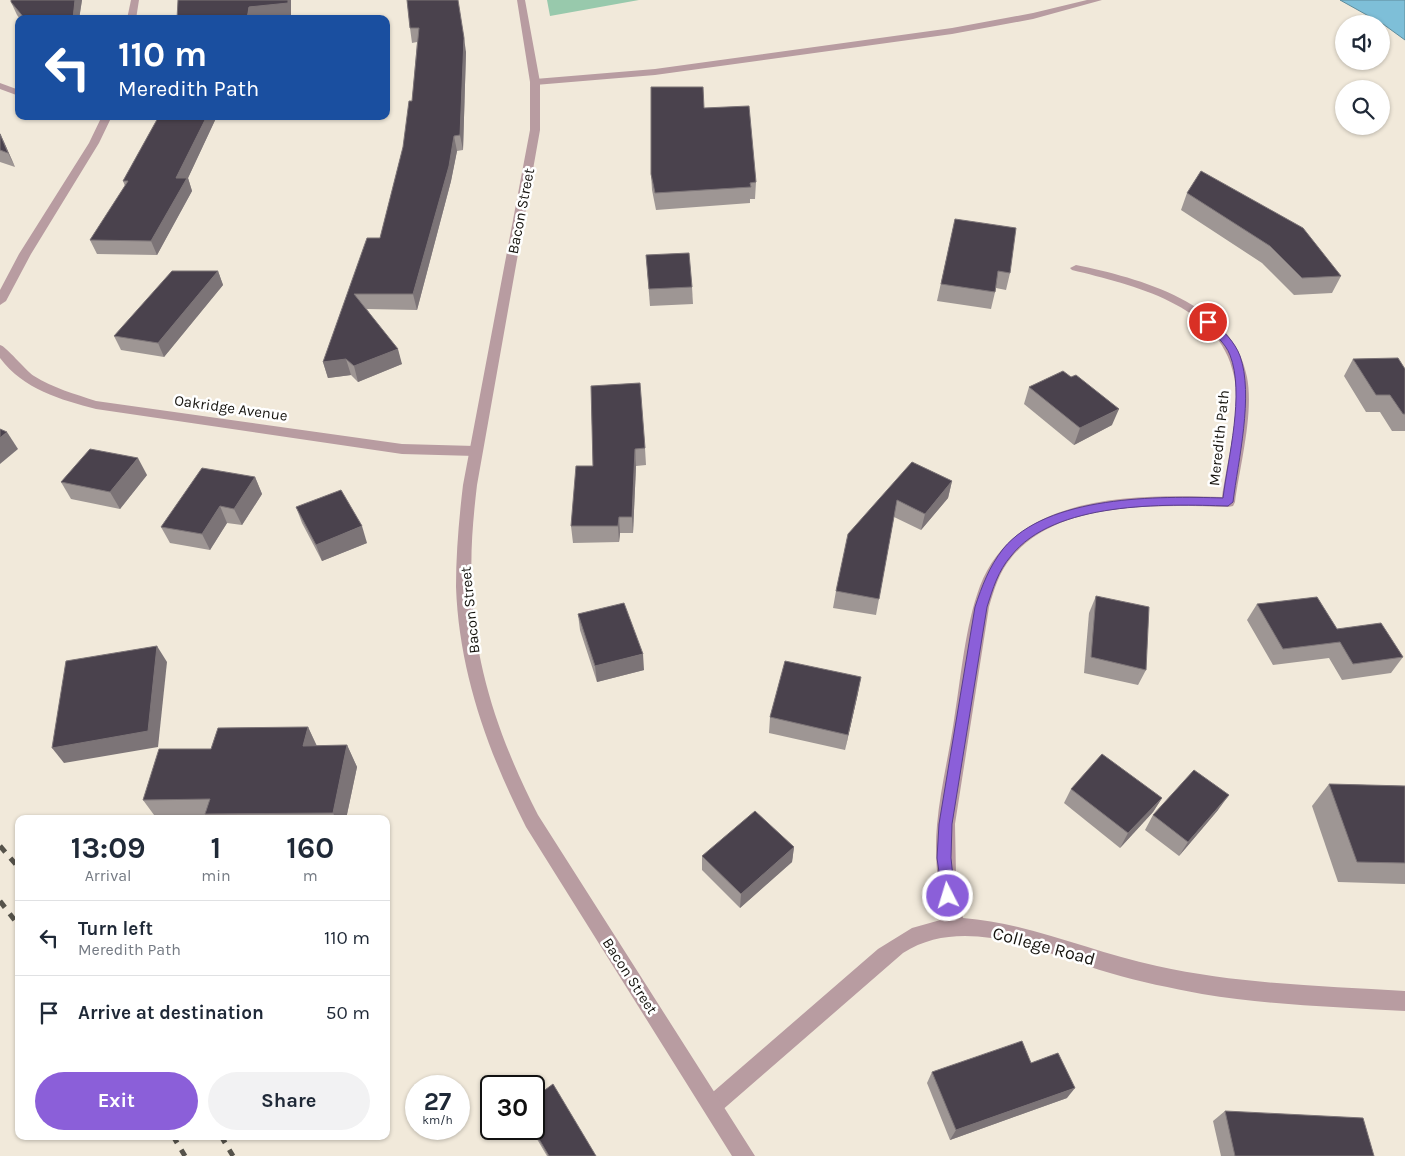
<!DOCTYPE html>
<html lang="en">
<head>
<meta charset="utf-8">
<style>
	:root { --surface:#fff; --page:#f2f2f3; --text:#1f2937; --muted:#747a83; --line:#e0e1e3; --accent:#8b5fd9 }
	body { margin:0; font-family:Karla,sans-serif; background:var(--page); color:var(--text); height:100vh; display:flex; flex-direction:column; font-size:19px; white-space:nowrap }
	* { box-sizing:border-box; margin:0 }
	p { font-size:16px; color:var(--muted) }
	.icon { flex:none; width:28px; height:28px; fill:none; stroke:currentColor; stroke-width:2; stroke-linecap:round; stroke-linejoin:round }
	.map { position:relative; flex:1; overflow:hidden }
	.details { position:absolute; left:15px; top:815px; width:375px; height:325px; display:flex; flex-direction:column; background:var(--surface); border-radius:10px; box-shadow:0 1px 4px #0004 }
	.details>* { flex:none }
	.guide { position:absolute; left:15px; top:15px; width:375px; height:105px; border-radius:10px; box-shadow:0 1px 4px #0004; background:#1a4fa0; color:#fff; overflow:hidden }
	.fabs { position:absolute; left:1335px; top:15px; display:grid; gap:10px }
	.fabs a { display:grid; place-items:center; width:55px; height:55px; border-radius:50%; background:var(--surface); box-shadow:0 1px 4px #0004; font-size:25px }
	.speed { position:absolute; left:405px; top:1075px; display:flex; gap:10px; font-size:25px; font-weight:700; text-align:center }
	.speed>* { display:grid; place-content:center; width:65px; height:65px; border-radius:50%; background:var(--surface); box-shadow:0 1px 4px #0004; line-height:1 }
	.speed small { font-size:12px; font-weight:400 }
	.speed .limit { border:2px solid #111; border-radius:8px; background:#fff; color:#111 }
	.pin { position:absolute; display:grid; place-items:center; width:42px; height:42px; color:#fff; margin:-21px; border:2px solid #fff; border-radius:50%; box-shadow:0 1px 5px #0007 }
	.me { position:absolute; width:55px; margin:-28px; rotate:355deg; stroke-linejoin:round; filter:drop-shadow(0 0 4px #0008) }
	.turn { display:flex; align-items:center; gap:18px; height:105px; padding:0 20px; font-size:22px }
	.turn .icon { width:65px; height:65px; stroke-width:2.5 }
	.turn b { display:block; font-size:35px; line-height:42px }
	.eta { display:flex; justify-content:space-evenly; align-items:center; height:85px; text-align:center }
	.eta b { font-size:30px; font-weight:700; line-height:35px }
	.cta { display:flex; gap:10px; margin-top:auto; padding:10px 20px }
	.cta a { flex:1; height:58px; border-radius:30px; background:var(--accent); color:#fff; font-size:20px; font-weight:700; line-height:58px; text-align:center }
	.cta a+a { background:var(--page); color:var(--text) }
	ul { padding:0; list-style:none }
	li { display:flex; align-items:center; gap:15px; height:75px; padding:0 20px; border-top:1px solid var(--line) }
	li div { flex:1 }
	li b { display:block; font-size:19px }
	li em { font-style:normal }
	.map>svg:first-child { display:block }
</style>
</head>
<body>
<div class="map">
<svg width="1405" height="1156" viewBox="0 0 1405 1156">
	<rect width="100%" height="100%" fill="#f1e9da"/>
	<polygon fill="#98c9ac" points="547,0 639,0 550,16"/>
	<polygon fill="#7ebfd8" stroke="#5f8c9c" points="1340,0 1405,0 1405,40 1383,24"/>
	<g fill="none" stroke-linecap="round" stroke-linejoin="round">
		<polygon fill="#b89ca1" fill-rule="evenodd" points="1087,0 1102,0 1033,19 952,34 655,75 535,85 530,82 535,79 655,69 952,28 1033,13"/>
		<g fill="#b89ca1" fill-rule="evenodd">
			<polygon points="131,0 139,0 136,19 127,19"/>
			<polygon points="0,83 19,90 19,96 0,89"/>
			<polygon points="102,116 112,116 99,143 31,254 6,301 0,305 0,290 19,254 89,143"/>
			<path d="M1076,265C1139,278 1234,303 1247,377C1254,413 1240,465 1235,502L1233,506L1228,507C1161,505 1057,500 1011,558C999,572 994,590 989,607L955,824L956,875L963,918C1030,923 1091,952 1157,966C1238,984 1322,986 1405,991V1011C1337,1007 1269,1005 1202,994C1171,988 1140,982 1110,973C1046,954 966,913 903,953L720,1112L713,1115L706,1112L703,1105L706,1098L878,949L912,928L944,919C938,889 934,856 937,825C940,790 949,755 954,720C961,678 965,626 980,586C1016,492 1137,495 1222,497C1227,462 1241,410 1234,376C1220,304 1132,285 1072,270L1070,268Z"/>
			<path d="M0,345C6,346 25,370 34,376C53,388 75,394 96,401L402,444L475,446L480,448L482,451L480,454L475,456L402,454L96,409C61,400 23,389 0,358Z"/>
		</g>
		<path fill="#b89ca1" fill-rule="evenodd" d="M517,0H525L540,82V130L477,485C473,519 470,553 472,587C474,668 502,745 538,815L755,1156H732L526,827C488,752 459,672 456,587C456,553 459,519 463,485L530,130V82Z"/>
		<g stroke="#56534b" stroke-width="5" stroke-dasharray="8 8" stroke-linecap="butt">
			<polyline points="0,846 19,868"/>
			<polyline points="0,901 19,926"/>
			<polyline points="173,1136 185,1156"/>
			<polyline points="221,1136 233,1156"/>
		</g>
	</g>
	<g fill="#9e9694">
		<polygon points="82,0 79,19 20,19 17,15 11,2"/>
		<polygon points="407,0 466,52 463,150 457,151 451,181 417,310 367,309 402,364 358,382 351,375 328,378 323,362 380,238 403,147 412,101 417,42 412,43 410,28"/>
		<polygon points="704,108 756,182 755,199 750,199 750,203 656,210 652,190 651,174"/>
		<polygon points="159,116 217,116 188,178 192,191 157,255 97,254 90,240 125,186 123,181"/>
		<polygon points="0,133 15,167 0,162"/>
		<polygon points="1187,193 1341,276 1332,293 1294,295 1262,263 1181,210"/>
		<polygon points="955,219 1010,273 1006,290 996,288 991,309 937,301"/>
		<polygon points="646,255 692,287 693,304 650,306"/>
		<polygon points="218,271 223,285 164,357 121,350 114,336"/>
		<polygon points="1353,359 1405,369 1405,431 1392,431 1380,412 1366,412 1344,376"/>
		<polygon points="1071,377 1112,425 1074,445 1024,404 1029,387"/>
		<polygon points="591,386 645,448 646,465 636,466 633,533 620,533 619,542 573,543 571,526 593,466"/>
		<polygon points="912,462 952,481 948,498 921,530 894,517 876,615 833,608 836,591"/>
		<polygon points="147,475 120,509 71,499 61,482"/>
		<polygon points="255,477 262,494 242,525 227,523 210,550 170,543 161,527"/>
		<polygon points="296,507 367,543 322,561 302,523"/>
		<polygon points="1096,596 1146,670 1138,685 1084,673 1089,613"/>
		<polygon points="1257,604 1337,629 1403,657 1391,673 1342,680 1329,658 1273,665 1247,620"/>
		<polygon points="578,614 644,670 597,682 580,630"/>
		<polygon points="858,693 845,750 769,733 770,717"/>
		<polygon points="308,727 317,746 347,745 357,767 346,819 157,819 143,800"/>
		<polygon points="1329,784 1405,786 1405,884 1338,882 1312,806"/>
		<polygon points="1071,789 1162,798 1153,812 1120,848 1064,803"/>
		<polygon points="1218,810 1179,856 1145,830 1153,815"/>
		<polygon points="794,847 792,862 740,908 702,870 702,856"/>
		<polygon points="1031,1063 1067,1098 950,1140 927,1083 932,1072"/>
		<polygon points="1225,1111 1374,1156 1221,1156 1213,1121"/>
		<polygon points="531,1129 534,1129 596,1156 547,1156"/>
	</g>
	<g fill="#7c7477">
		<polygon points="75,0 82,0 79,19 73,19"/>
		<polygon points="288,0 291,0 291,16 263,19 247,19 249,7"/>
		<polygon points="464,38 466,52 463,150 460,135"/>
		<polygon points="207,116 217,116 188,178 192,191 157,255 151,241 176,178"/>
		<polygon points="0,133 15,167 8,153"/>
		<polygon points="454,136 457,151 451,181 417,310 413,294"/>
		<polygon points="218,271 223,285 164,357 158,343"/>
		<polygon points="398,349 402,364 358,382 354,366"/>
		<polygon points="346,359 351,375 328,378 323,362"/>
		<polygon points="1119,409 1112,425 1074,445 1080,428"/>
		<polygon points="7,432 18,449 0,464 0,438"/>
		<polygon points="635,449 636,466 633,533 632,517"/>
		<polygon points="138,458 147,475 120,509 110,492"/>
		<polygon points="255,477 262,494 242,525 234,509"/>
		<polygon points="952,481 948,498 921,530 925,514"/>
		<polygon points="220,506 227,523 210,550 202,534"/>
		<polygon points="619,517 620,533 619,542 618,526"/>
		<polygon points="362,526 367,543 322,561 316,545"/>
		<polygon points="157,646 167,662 158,747 64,763 52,748"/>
		<polygon points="643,654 644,670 597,682 595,666"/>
		<polygon points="861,677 858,693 845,750 848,735"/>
		<polygon points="308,727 318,749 303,746"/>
		<polygon points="347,745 357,767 346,819 336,819 333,813"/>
		<polygon points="1229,795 1218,810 1179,856 1188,842"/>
		<polygon points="1162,798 1153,812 1120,848 1128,833"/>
		<polygon points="794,847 792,862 740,908 741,894"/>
		<polygon points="1075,1088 1067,1098 950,1140 956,1130"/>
	</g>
	<g fill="#4a424d" stroke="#7c7477">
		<polygon points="11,0 75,0 73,19 25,19 11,2"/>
		<polygon points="178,0 288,0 288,3 249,7 247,19 177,19"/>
		<polygon points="407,0 458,0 464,38 460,135 454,136 449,166 413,294 354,294 398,349 354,366 346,359 323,362 367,238 380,238 403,147 409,101 412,101 419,28 410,28"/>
		<polygon points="651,87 703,87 704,108 749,106 756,182 750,183 751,187 655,193 651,174"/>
		<polygon points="159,116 207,116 176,178 187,178 151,241 90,240 128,181 123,181"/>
		<polygon points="0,134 8,153 0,150"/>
		<polygon points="1201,171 1303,228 1341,276 1302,278 1270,246 1187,193"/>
		<polygon points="955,219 1016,228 1010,273 998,271 995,292 941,284"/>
		<polygon points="689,253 692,287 649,289 646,255"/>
		<polygon points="172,271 218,271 158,343 114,336"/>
		<polygon points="1398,358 1405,369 1405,414 1403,414 1390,395 1376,395 1353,359"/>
		<polygon points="1063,371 1071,377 1076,375 1119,409 1080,428 1029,387"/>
		<polygon points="640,383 645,448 635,449 632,517 619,517 618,526 571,526 576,466 593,466 591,386"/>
		<polygon points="0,429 7,432 0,438"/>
		<polygon points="90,449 138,458 110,492 61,482"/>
		<polygon points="912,462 952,481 925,514 897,500 879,599 836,591 848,534"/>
		<polygon points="202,468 255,477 234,509 220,506 202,534 161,527"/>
		<polygon points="341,490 362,526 316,545 296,507"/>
		<polygon points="1096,596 1149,607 1146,670 1091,657"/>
		<polygon points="1317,597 1337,629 1381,623 1403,657 1353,664 1340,642 1283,649 1257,604"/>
		<polygon points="624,603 643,654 595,666 578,614"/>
		<polygon points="157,646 148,731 52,748 66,661"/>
		<polygon points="785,661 861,677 848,735 770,717"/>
		<polygon points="308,727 303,746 347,745 333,813 205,814 210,799 143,800 159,749 211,749 218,728"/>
		<polygon points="1102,754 1162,798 1128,833 1071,789"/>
		<polygon points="1194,770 1229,795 1188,842 1153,815"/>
		<polygon points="1329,784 1405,786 1405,863 1357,862"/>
		<polygon points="755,811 794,847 741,894 702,856"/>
		<polygon points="1022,1041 1031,1063 1058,1053 1075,1088 956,1130 932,1072"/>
		<polygon points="553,1084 596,1156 549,1156 533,1129 534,1129 534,1098"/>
		<polygon points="1225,1111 1363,1118 1374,1156 1235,1156"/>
	</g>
	<path fill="#8b5fd9" stroke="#5a3e8d" d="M1208,319L1212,320C1223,331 1235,342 1240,356C1254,395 1238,461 1233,502L1228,506C1165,504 1054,501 1011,556C998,571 993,588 987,607L952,824L951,858L955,896L953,900L948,902L943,900L937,858L939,824L975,607C982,586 989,567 1003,549C1047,495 1159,496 1223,498C1228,458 1245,393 1230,355C1225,342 1213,334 1204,322Z"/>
	<g text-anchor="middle" stroke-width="5" stroke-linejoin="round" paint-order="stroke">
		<g font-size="15" fill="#16140f" stroke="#fff">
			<text transform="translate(521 211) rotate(-79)" y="5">Bacon Street</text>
			<text transform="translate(231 408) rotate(8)" y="5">Oakridge Avenue</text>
			<text transform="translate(1219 438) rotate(-84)" y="5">Meredith Path</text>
			<text transform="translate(470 610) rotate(-96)" y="5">Bacon Street</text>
			<text transform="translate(630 976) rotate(57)" y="5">Bacon Street</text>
		</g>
		<g font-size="18" fill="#16140f" stroke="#fff">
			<text transform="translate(1044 946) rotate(15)" y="6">College Road</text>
		</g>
	</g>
</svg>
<div class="fabs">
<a><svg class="icon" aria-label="sound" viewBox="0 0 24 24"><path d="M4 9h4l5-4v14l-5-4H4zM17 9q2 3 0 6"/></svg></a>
<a><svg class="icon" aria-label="search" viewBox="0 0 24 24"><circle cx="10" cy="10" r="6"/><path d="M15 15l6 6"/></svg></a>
</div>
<div class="speed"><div>27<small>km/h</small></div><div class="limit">30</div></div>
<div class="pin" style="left:1208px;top:322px;background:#d93025"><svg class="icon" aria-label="arrive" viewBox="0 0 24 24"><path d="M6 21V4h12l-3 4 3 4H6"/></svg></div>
<svg class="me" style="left:948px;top:896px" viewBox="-20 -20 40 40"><circle r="17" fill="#8b5fd9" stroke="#fff" stroke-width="3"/><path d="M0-11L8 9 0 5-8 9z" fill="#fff"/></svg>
<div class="guide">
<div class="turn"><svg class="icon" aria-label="left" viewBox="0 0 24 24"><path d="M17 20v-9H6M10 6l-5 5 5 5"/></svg><div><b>110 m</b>Meredith Path</div></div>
</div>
<section class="details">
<div class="eta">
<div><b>13:09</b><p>Arrival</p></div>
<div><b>1</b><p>min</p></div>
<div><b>160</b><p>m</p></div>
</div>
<ul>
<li><svg class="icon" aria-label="left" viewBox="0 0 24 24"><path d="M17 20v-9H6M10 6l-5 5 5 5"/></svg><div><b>Turn left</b><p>Meredith Path</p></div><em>110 m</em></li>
<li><svg class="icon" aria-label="arrive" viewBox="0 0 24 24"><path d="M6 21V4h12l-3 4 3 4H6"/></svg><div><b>Arrive at destination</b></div><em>50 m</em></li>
</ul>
<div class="cta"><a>Exit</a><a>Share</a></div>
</section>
</div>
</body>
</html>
